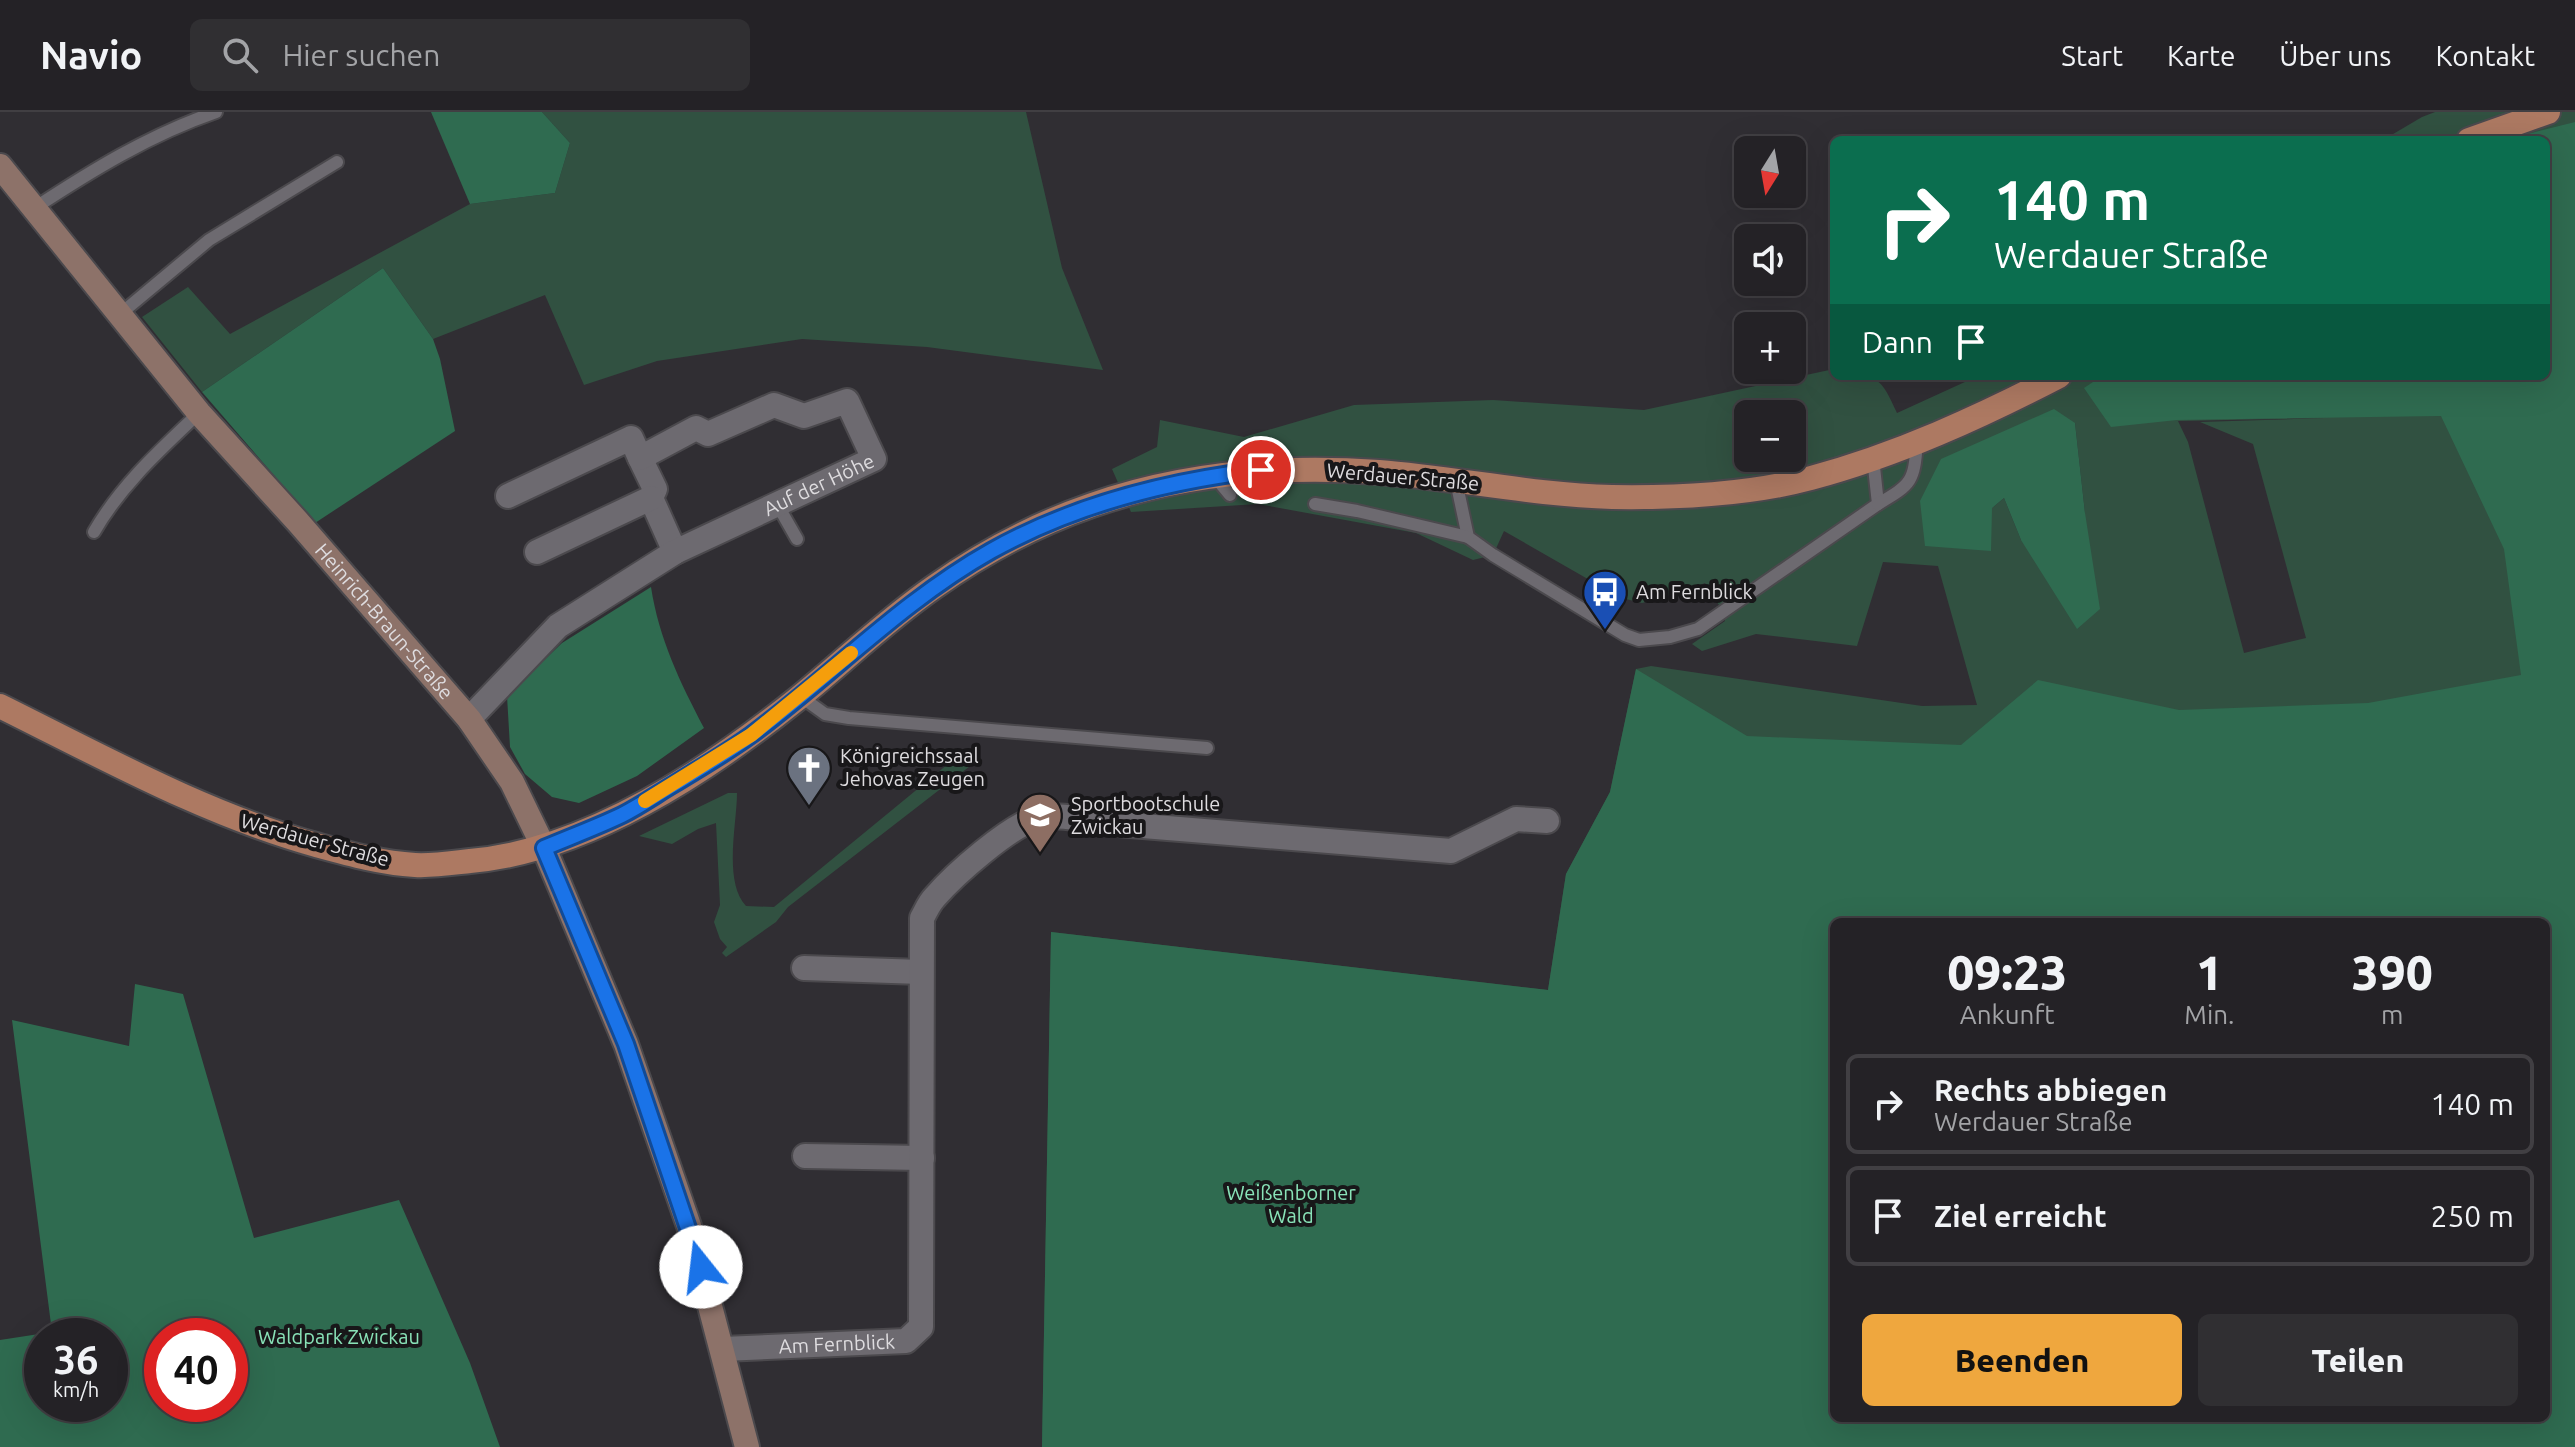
<!DOCTYPE html>
<html lang="de">
<head>
<meta charset="utf-8">
<style>
	:root { --surface:#242226; --page:#302f32; --text:#f1f3f6; --muted:#a3a4a7; --line:#413f43; --accent:#efa73e }
	body { margin:0; font-family:Ubuntu,sans-serif; background:var(--page); color:var(--text); height:100vh; display:flex; flex-direction:column; font-size:30px; white-space:nowrap }
	* { box-sizing:border-box; margin:0 }
	p { font-size:26px; color:var(--muted) }
	.icon { flex:none; width:44px; height:44px; fill:none; stroke:currentColor; stroke-width:2; stroke-linecap:round; stroke-linejoin:round }
	.map { position:relative; flex:1; overflow:hidden }
	.sheet { position:absolute; left:1830px; top:806px; width:720px; height:504px; display:flex; flex-direction:column; background:var(--surface); border-radius:12px; box-shadow:0 8px 32px #0002,0 0 0 2px var(--line) }
	.sheet>* { flex:none }
	.guide { position:absolute; left:1830px; top:24px; width:720px; height:244px; border-radius:12px; box-shadow:0 8px 32px #0002,0 0 0 2px var(--line); background:#0b6e4f; color:#fff; overflow:hidden }
	.needle { width:52px; rotate:191deg }
	.tools { position:absolute; left:1734px; top:24px; display:grid; gap:16px }
	.tools a { display:grid; place-items:center; width:72px; height:72px; border-radius:12px; background:var(--surface); box-shadow:0 8px 32px #0002,0 0 0 2px var(--line); font-size:40px }
	.speed { position:absolute; left:24px; top:1206px; display:flex; gap:16px; font-size:40px; font-weight:700; text-align:center }
	.speed>* { display:grid; place-content:center; width:104px; height:104px; border-radius:50%; background:var(--surface); box-shadow:0 8px 32px #0002,0 0 0 2px var(--line); line-height:1 }
	.speed small { font-size:20px; font-weight:400 }
	.speed .limit { border:12px solid #d22; background:#fff; color:#111 }
	.pin { position:absolute; display:grid; place-items:center; width:68px; height:68px; color:#fff; margin:-34px; border:4px solid #fff; border-radius:50%; box-shadow:0 2px 8px #0007 }
	.me { position:absolute; width:88px; margin:-44px; rotate:344deg; stroke-linejoin:round; filter:drop-shadow(0 0 6px #0008) }
	.turn { display:flex; align-items:center; gap:28px; height:168px; padding:0 32px; font-size:36px }
	.turn .icon { width:104px; height:104px; stroke-width:2.5 }
	.turn b { display:block; font-size:56px; line-height:68px }
	.then { display:flex; align-items:center; height:76px; padding:0 32px; background:#0003; gap:16px; font-size:30px }
	.eta { display:flex; justify-content:space-evenly; align-items:center; height:136px; text-align:center }
	.eta b { font-size:48px; font-weight:800; line-height:56px }
	.button { display:flex; gap:16px; margin-top:auto; padding:16px 32px }
	.button a { flex:1; height:92px; border-radius:12px; background:var(--accent); color:#111; font-size:32px; font-weight:800; line-height:92px; text-align:center }
	.button a+a { background:var(--page); color:var(--text) }
	ul { padding:0; list-style:none }
	li { display:flex; align-items:center; gap:24px; height:100px; margin:0 16px 12px; padding:0 16px; border:4px solid var(--line); border-radius:12px }
	li div { flex:1 }
	li b { display:block; font-size:30px }
	li em { font-style:normal }
	header { display:flex; align-items:center; gap:48px; box-sizing:border-box; height:112px; padding:0 40px; background:var(--surface); border-bottom:2px solid var(--line) }
	header strong { font-size:38px }
	nav { display:flex; gap:44px; margin-inline-start:auto; font-size:28px }
	.search { width:560px; height:72px; background:var(--page); display:flex; align-items:center; gap:20px; box-sizing:border-box; padding:0 28px; border-radius:12px; color:var(--muted); font-size:30px }
	.map>svg:first-child { display:block }
</style>
</head>
<body>
<header>
<strong>Navio</strong>
<div class="search"><svg class="icon" aria-label="search" viewBox="0 0 24 24"><circle cx="10" cy="10" r="6"/><path d="M15 15l6 6"/></svg>Hier suchen</div>
<nav><a>Start</a><a>Karte</a><a>Über uns</a><a>Kontakt</a></nav>
</header>
<div class="map">
<svg width="2575" height="1335" viewBox="0 0 2575 1335">
	<rect width="100%" height="100%" fill="#302e33"/>
	<g fill="#315141" fill-rule="evenodd">
		<polygon points="542,0 1026,0 1062,156 1103,258 927,235 802,227 657,249 584,273 545,183 433,227 383,156 202,280 142,205 188,175 230,222 470,92 555,81 570,31"/>
		<path d="M2435,0H2575V1335H1042L1051,820L1548,878L1566,762L1610,680L1636,557L1651,554L1922,594L1977,593L1938,454L1883,450L1857,534L1756,522L1702,539L1692,532L1725,509L1724,501L1705,471L1689,478L1642,491L1626,487L1621,497L1600,474L1504,419L1493,443L1473,448L1416,421L1258,392L1131,400L1112,357L1157,335L1160,308L1244,325L1354,293L1493,288L1644,298L1834,257V264C1877,264 1879,261 1897,301L1978,264H2546V28H2383L2422,5ZM1748,302H1792V346H1748ZM2326,306L2200,310L2253,332L2306,526L2244,541L2188,330L2178,309ZM2075,311L2085,401L2021,428L2004,386L1992,396ZM1834,810H2546V1306H1834Z"/>
		<path d="M965,638L974,651L788,795L776,810L726,845L722,841L727,835L720,827L714,810L720,793L716,711L698,717L672,732L639,724L728,681H737C737,712 723,769 746,794L774,795Z"/>
	</g>
	<g fill="#2f6b50" fill-rule="evenodd">
		<polygon points="431,0 542,0 570,31 555,81 470,92"/>
		<path d="M2575,10V1335H1042L1051,820L1548,878L1566,762L1610,680L1636,557L1747,624L1961,633L2038,568L2179,598L2368,591L2521,563L2504,437L2441,304L2177,308L2111,315L2084,276L2102,264H2546V28H2504ZM1834,810H2546V1306H1834Z"/>
		<polygon points="383,156 433,227 440,247 455,319 315,411 202,280"/>
		<polygon points="2054,297 2075,311 2085,401 2100,497 2077,517 2021,428 2004,386 1992,396 1991,439 1925,434 1920,389 1941,347"/>
		<path d="M651,475C659,527 680,570 704,616L637,664L579,691L552,685L525,662L510,635L507,584L562,531Z"/>
		<path d="M135,872L183,882L254,1126L399,1088L470,1251L500,1335H0V1228L52,1220L12,908L129,934ZM42,1224H110V1292H42ZM162,1224H230V1292H162Z"/>
	</g>
	<g fill="none" stroke-linecap="round" stroke-linejoin="round">
		<g stroke="#4b494d" stroke-width="16">
			<g id="lane">
				<path d="M33,97C91,59 149,23 216,0"/>
				<polyline points="119,203 209,128 337,50"/>
				<polyline points="1214,364 1230,383"/>
				<polyline points="1456,369 1468,425 1493,443 1625,523 1639,528 1670,525 1698,517 1878,392 1873,346"/>
				<polyline points="777,392 797,427"/>
				<polyline points="1315,392 1357,399 1468,425"/>
				<path d="M1878,392C1912,372 1914,370 1917,330"/>
				<path d="M94,420C121,373 160,338 199,301"/>
				<polyline points="800,584 825,602 849,606 1207,636"/>
			</g>
		</g>
		<g stroke="#4b494d" stroke-width="28">
			<g id="street">
				<polyline points="640,346 655,377 651,386 675,440"/>
				<polyline points="537,440 651,386"/>
				<path id="s1" d="M469,607L558,514L675,440L874,347L847,289L804,304L774,293L708,322L696,316L640,346L631,326L508,384"/>
				<polyline points="804,856 921,860"/>
				<polyline points="805,1044 922,1046"/>
				<path id="s2" d="M723,1237L906,1229L921,1215L922,806C926,799 929,791 935,785C954,763 1010,713 1038,706C1059,701 1085,708 1106,711L1451,739L1516,707L1547,709"/>
			</g>
		</g>
		<g stroke="#4b494d" stroke-width="28">
			<g id="secondary">
				<path id="s3" d="M0,54L199,301L298,410L469,607L512,670L544,736L626,932L689,1114L747,1335"/>
			</g>
		</g>
		<g stroke="#4b494d" stroke-width="28">
			<g id="primary">
				<polyline points="2469,28 2548,0"/>
				<path d="M0,594C103,645 205,702 316,733C349,742 381,751 415,753C433,754 452,751 470,749C587,739 706,660 796,588C842,551 885,509 934,475C982,441 1037,412 1092,393C1184,361 1282,353 1379,360C1456,366 1534,383 1612,385C1678,386 1748,383 1811,366C1897,343 1980,305 2059,264"/>
			</g>
		</g>
		<use href="#lane" stroke="#6d6a70" stroke-width="12"/>
		<use href="#street" stroke="#6d6a70" stroke-width="24"/>
		<use href="#secondary" stroke="#8d7269" stroke-width="24"/>
		<use href="#primary" stroke="#ad7962" stroke-width="24"/>
	</g>
	<g fill="none" stroke-linecap="round" stroke-linejoin="round">
		<g stroke="#114b97" stroke-width="20">
			<path id="route" d="M701,1155L626,932L544,736C570,725 597,715 622,703C640,694 657,682 674,672C700,656 726,641 751,623C832,563 902,489 991,439C1075,392 1166,369 1261,358"/>
		</g>
		<use href="#route" stroke="#1a73e8" stroke-width="14"/>
		<polyline stroke="#f59e0b" stroke-width="14" points="645,689 751,623 851,541"/>
	</g>
	<defs>
		<g id="bus-pin" transform="scale(2.3)"><path d="M0 17L-7.5 6A9.5 9.5 0 1 1 7.5 6Z" fill="#1a4fb4" stroke="#181719"/><path d="M-5-6H5V4H4V6H2V4H-2V6H-4V4H-5ZM-3.5-4V0h7V-4ZM-3.5 1.2v1.5H-2V1.2ZM2 1.2v1.5H3.5V1.2Z" fill="#fff"/></g>
		<g id="church-pin" transform="scale(2.3)"><path d="M0 17L-7.5 6A9.5 9.5 0 1 1 7.5 6Z" fill="#6b7280" stroke="#181719"/><path d="M-1.2-6h2.4v3.5h3.3v2.4h-3.3V6h-2.4V-.1h-3.3v-2.4h3.3Z" fill="#fff"/></g>
		<g id="school-pin" transform="scale(2.3)"><path d="M0 17L-7.5 6A9.5 9.5 0 1 1 7.5 6Z" fill="#8d6e63" stroke="#181719"/><path d="M0-5L7-2L0 1L-7-2ZM-4 1L0 2.5L4 1V4Q0 6-4 4Z" fill="#fff"/></g>
	</defs>
	<g fill-rule="evenodd">
		<use href="#bus-pin" x="1605" y="480"/>
		<use href="#church-pin" x="809" y="656"/>
		<use href="#school-pin" x="1040" y="703"/>
	</g>
	<g text-anchor="middle" stroke-width="8" stroke-linejoin="round" paint-order="stroke">
		<g font-size="20" fill="#dedcdf" stroke="#181719">
			<text transform="translate(1403 365) rotate(5)" y="7">Werdauer Straße</text>
			<text dy="7" stroke="none"><textPath href="#s1" startOffset="426">Auf der Höhe</textPath></text>
			<text dy="7" stroke="none"><textPath href="#s3" startOffset="596">Heinrich-Braun-Straße</textPath></text>
			<text transform="translate(315 728) rotate(15)" y="7">Werdauer Straße</text>
			<text dy="7" stroke="none"><textPath href="#s2" startOffset="114">Am Fernblick</textPath></text>
		</g>
		<g font-size="20" fill="#dedcdf" stroke="#181719" text-anchor="start">
			<text x="1636" y="487">Am Fernblick</text>
			<text x="840" y="651">Königreichssaal<tspan x="840" dy="23">Jehovas Zeugen</tspan></text>
			<text x="1071" y="699">Sportbootschule<tspan x="1071" dy="23">Zwickau</tspan></text>
		</g>
		<g font-size="20" fill="#89e3b8" stroke="#181719">
			<text x="1291" y="1088">Weißenborner<tspan x="1291" dy="23">Wald</tspan></text>
			<text x="339" y="1232">Waldpark Zwickau</text>
		</g>
	</g>
</svg>
<div class="tools">
<a><svg class="needle" viewBox="-14 -14 28 28"><path d="M0-13l5 13h-10z" fill="#e53935"/><path d="M0 13l5-13h-10z" fill="#a3a4a7"/></svg></a>
<a><svg class="icon" aria-label="sound" viewBox="0 0 24 24"><path d="M4 9h4l5-4v14l-5-4H4zM17 9q2 3 0 6"/></svg></a>
<a>+</a>
<a>−</a>
</div>
<div class="speed"><div>36<small>km/h</small></div><div class="limit">40</div></div>
<div class="pin" style="left:1261px;top:358px;background:#d93025"><svg class="icon" aria-label="arrive" viewBox="0 0 24 24"><path d="M6 21V4h12l-3 4 3 4H6"/></svg></div>
<svg class="me" style="left:701px;top:1155px" viewBox="-20 -20 40 40"><circle r="19" fill="#fff"/><path d="M0-13L10 11 0 6-10 11z" fill="#1a73e8"/></svg>
<div class="guide">
<div class="turn"><svg class="icon" aria-label="right" viewBox="0 0 24 24"><path d="M7 20v-9h11M14 6l5 5-5 5"/></svg><div><b>140 m</b>Werdauer Straße</div></div>
<div class="then">Dann<svg class="icon" aria-label="arrive" viewBox="0 0 24 24"><path d="M6 21V4h12l-3 4 3 4H6"/></svg></div>
</div>
<section class="sheet">
<div class="eta">
<div><b>09:23</b><p>Ankunft</p></div>
<div><b>1</b><p>Min.</p></div>
<div><b>390</b><p>m</p></div>
</div>
<ul>
<li><svg class="icon" aria-label="right" viewBox="0 0 24 24"><path d="M7 20v-9h11M14 6l5 5-5 5"/></svg><div><b>Rechts abbiegen</b><p>Werdauer Straße</p></div><em>140 m</em></li>
<li><svg class="icon" aria-label="arrive" viewBox="0 0 24 24"><path d="M6 21V4h12l-3 4 3 4H6"/></svg><div><b>Ziel erreicht</b></div><em>250 m</em></li>
</ul>
<div class="button"><a>Beenden</a><a>Teilen</a></div>
</section>
</div>
</body>
</html>
